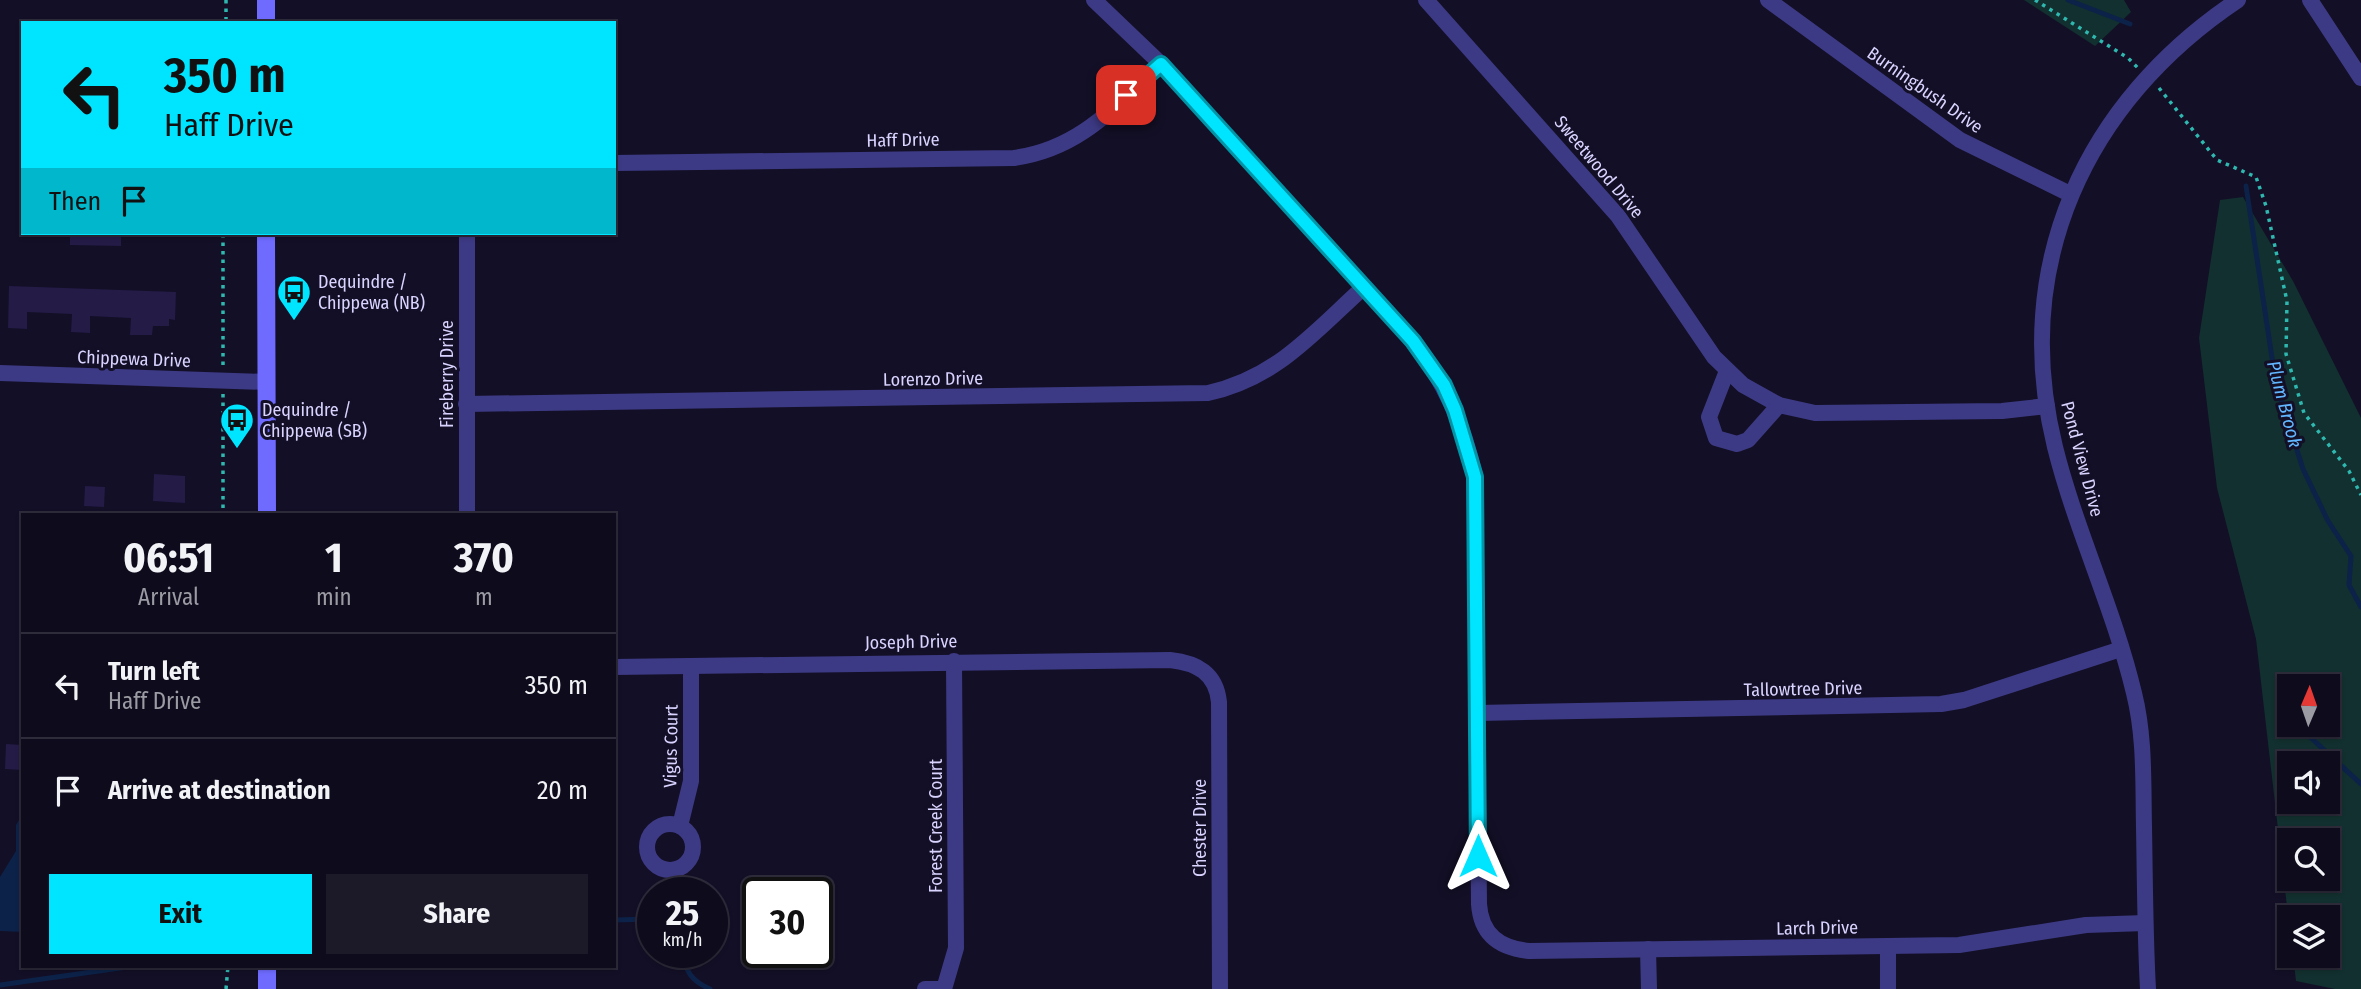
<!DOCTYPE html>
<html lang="en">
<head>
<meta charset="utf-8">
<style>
	:root { --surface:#0e0b1c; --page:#1c1929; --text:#f1f3f6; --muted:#9b9ba3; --line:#2e2b3b; --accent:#00e5ff }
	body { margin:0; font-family:"Fira Sans Condensed",sans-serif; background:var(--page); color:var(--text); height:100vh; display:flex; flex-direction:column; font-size:26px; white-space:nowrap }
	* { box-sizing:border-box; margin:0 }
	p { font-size:23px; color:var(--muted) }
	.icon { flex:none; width:38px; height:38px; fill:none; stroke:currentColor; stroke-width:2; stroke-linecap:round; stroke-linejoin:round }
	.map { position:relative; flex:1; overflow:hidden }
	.side { position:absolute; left:21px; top:513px; width:595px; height:455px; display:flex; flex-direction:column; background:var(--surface); border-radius:0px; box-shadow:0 2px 5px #0004,0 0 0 2px var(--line) }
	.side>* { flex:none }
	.top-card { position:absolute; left:21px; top:21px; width:595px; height:214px; border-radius:0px; box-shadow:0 2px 5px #0004,0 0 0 2px var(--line); background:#00e5ff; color:#111; overflow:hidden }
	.needle { width:46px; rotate:2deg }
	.fabs { position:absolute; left:2277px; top:674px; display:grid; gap:14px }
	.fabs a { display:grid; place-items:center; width:63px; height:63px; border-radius:0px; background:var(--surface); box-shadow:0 2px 5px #0004,0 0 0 2px var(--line); font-size:35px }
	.speed { position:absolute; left:637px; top:877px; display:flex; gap:14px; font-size:35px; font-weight:700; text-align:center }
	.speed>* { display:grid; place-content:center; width:91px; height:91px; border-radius:50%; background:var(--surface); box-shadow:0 2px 5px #0004,0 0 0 2px var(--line); line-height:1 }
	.speed small { font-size:18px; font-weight:400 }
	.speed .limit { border:4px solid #111; border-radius:10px; background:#fff; color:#111 }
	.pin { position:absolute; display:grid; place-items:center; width:60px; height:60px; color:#fff; margin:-30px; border-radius:14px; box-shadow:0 4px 10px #0006 }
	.me { position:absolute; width:77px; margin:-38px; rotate:0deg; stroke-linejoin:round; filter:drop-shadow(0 0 5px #0008) }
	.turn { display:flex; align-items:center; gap:24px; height:147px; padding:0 28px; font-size:32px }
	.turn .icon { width:91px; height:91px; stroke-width:2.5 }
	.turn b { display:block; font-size:49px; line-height:60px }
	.then { display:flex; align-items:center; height:66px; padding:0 28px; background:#0003; gap:14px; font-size:26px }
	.eta { display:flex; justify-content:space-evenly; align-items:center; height:119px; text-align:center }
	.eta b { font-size:42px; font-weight:700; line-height:49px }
	.action { display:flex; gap:14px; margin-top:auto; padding:14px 28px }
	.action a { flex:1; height:80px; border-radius:0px; background:var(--accent); color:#111; font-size:28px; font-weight:700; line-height:80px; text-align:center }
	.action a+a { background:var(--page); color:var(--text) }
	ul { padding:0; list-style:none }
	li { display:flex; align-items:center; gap:21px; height:105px; padding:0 28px; border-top:2px solid var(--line) }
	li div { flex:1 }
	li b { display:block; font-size:26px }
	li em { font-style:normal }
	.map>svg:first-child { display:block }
</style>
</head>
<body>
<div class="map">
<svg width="2361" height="989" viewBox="0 0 2361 989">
	<rect width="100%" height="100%" fill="#130f26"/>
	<g fill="#12302f" fill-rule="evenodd">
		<polygon points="2024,0 2124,0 2131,12 2095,46"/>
		<path d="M2243,197L2293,281L2361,418V989H2335L2296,981L2293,956H2328V917H2289V924L2256,639L2217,488L2199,338L2220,200ZM2289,686H2328V724H2289ZM2289,763H2328V802H2289ZM2289,840H2328V878H2289Z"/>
	</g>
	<polygon fill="#0c2248" points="23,813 23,932 0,931 0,877 16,851 16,825"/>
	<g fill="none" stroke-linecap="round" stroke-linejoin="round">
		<g stroke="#0c2248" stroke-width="5">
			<polyline points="2068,0 2130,24"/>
			<polyline points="2246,186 2276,384 2303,469 2328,521 2351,556 2349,585 2361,607"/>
			<polyline points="2280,710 2289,718"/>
			<polyline points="2296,724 2361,784"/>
			<polyline points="614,920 653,919"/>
			<path d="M683,952C685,972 692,981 710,989"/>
			<polyline points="0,985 134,966"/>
		</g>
	</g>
	<g fill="#241b47">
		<polygon points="70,233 121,233 121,246 70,245"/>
		<polygon points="9,286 176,292 175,320 169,319 169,326 153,326 152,335 130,335 131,318 90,316 90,333 71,332 72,314 27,312 27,329 8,328"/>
		<polygon points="154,474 185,476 185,503 153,501"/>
		<polygon points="85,486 105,487 104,507 84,506"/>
		<polygon points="6,744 23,745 23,770 5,769"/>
	</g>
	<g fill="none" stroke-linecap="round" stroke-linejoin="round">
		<g stroke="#2fb8b0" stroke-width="3.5" stroke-dasharray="3.5 5" stroke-linecap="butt">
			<polyline points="226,0 226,23"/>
			<polyline points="2035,0 2128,58 2138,68"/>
			<polyline points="2159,88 2217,160 2256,177 2266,206 2287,301 2286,354 2304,413 2349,471 2361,495"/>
			<polyline points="223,365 223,233"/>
			<polyline points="223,394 223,514"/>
			<polyline points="226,989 228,966"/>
		</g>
		<g stroke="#3d3a85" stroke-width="16">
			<path d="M1094,0L1161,64L1413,341C1445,382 1464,426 1475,476L1479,904C1481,935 1500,948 1529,951L1959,945L2086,925L2145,923"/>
			<polyline points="1426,0 1618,216 1714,357 1743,385 1779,405 1815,413 2002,411 2047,406"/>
			<polyline points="1768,0 1960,140 2070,194"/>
			<polyline points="2310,0 2361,78"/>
			<path d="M614,163L1014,158C1080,149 1114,107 1161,64"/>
			<polyline points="467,233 467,514"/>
			<polyline points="1727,371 1709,417 1716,438 1737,444 1748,440 1779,405"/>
			<polyline points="0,373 266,382"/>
			<path d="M466,404L1208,393C1277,378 1314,332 1364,287"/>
			<path d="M614,667L1170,660C1197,663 1216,673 1219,702L1220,989"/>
			<polyline points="1478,713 1941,704 1964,700 2121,649"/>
			<circle cx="670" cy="847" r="23"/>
			<polyline points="680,826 691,781 691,666"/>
			<polyline points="1888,946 1888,989"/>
			<polyline points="1648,949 1649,989"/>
			<polyline points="925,989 941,989"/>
			<polyline points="944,989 956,948 954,661"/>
			<path d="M2148,989C2145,935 2145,881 2144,827C2143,782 2145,737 2134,693C2114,609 2076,531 2055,447C2010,265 2085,102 2238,0"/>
		</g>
		<g stroke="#6f6bff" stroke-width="18">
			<polyline points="266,0 266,23"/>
			<polyline points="266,233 267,514"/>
			<polyline points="267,966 267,989"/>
		</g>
	</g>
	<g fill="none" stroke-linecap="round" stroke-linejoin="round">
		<g stroke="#0095a6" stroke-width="18">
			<polyline id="route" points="1126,95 1161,64 1413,341 1444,385 1455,410 1475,477 1478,856"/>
		</g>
		<use href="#route" stroke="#00e5ff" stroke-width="12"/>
	</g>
	<defs>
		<g id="bus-pin" transform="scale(1.75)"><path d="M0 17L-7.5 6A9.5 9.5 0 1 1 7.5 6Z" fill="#00e5ff" stroke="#130f26"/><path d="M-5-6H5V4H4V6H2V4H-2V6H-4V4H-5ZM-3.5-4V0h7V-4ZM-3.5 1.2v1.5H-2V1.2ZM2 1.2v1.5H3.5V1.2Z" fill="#111"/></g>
	</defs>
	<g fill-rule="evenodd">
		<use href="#bus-pin" x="294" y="292"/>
		<use href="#bus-pin" x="237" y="420"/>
	</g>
	<g text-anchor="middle" stroke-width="6" stroke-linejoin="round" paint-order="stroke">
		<g font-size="18" fill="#d9d4ff" stroke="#130f26">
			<text transform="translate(1925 90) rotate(35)" y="6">Burningbush Drive</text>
			<text transform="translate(903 140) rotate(-1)" y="6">Haff Drive</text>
			<text transform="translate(1599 167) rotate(50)" y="6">Sweetwood Drive</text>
			<text transform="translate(134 359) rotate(2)" y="6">Chippewa Drive</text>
			<text transform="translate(447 374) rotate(-90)" y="6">Fireberry Drive</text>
			<text transform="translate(933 379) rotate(-1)" y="6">Lorenzo Drive</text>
			<text transform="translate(2082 459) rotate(75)" y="6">Pond View Drive</text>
			<text transform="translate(911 642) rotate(-1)" y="6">Joseph Drive</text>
			<text transform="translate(1803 689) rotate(-1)" y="6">Tallowtree Drive</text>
			<text transform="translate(671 746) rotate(-89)" y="6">Vigus Court</text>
			<text transform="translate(936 826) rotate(-90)" y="6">Forest Creek Court</text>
			<text transform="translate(1200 828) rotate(-90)" y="6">Chester Drive</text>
			<text transform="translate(1817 928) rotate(-1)" y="6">Larch Drive</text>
		</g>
		<g font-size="18" fill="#d9d4ff" stroke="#130f26" text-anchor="start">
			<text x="318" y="288">Dequindre /<tspan x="318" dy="21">Chippewa (NB)</tspan></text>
			<text x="262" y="416">Dequindre /<tspan x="262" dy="21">Chippewa (SB)</tspan></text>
		</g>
		<g font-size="19" font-style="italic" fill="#62b6ff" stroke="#130f26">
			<text transform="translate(2285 404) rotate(75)" y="7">Plum Brook</text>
		</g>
	</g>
</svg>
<div class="fabs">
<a><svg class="needle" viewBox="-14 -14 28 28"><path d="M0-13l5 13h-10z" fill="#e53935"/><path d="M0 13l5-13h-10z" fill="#9b9ba3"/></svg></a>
<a><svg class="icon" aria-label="sound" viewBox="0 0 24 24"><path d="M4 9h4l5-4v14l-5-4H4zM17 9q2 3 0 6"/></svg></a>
<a><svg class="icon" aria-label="search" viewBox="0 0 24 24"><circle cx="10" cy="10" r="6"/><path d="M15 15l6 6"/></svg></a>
<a><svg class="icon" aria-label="layers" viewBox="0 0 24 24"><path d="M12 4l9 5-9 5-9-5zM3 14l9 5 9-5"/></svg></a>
</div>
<div class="speed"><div>25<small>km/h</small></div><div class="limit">30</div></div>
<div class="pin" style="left:1126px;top:95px;background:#d93025"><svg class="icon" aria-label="arrive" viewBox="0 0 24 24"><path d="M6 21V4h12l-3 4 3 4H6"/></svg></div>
<svg class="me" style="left:1478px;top:856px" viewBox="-20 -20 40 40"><path d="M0-17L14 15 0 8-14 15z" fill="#00e5ff" stroke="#fff" stroke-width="4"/></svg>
<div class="top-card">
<div class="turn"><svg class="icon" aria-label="left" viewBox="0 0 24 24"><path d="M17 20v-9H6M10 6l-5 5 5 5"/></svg><div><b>350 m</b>Haff Drive</div></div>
<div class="then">Then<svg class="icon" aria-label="arrive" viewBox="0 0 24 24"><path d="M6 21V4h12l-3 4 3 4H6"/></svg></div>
</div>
<section class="side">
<div class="eta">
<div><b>06:51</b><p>Arrival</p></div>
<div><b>1</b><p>min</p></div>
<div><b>370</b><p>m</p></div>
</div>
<ul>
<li><svg class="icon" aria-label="left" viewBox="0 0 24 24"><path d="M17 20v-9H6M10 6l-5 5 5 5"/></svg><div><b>Turn left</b><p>Haff Drive</p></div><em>350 m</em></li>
<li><svg class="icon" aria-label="arrive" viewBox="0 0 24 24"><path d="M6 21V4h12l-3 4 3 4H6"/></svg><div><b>Arrive at destination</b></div><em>20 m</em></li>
</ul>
<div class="action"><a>Exit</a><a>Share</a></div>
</section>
</div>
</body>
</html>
